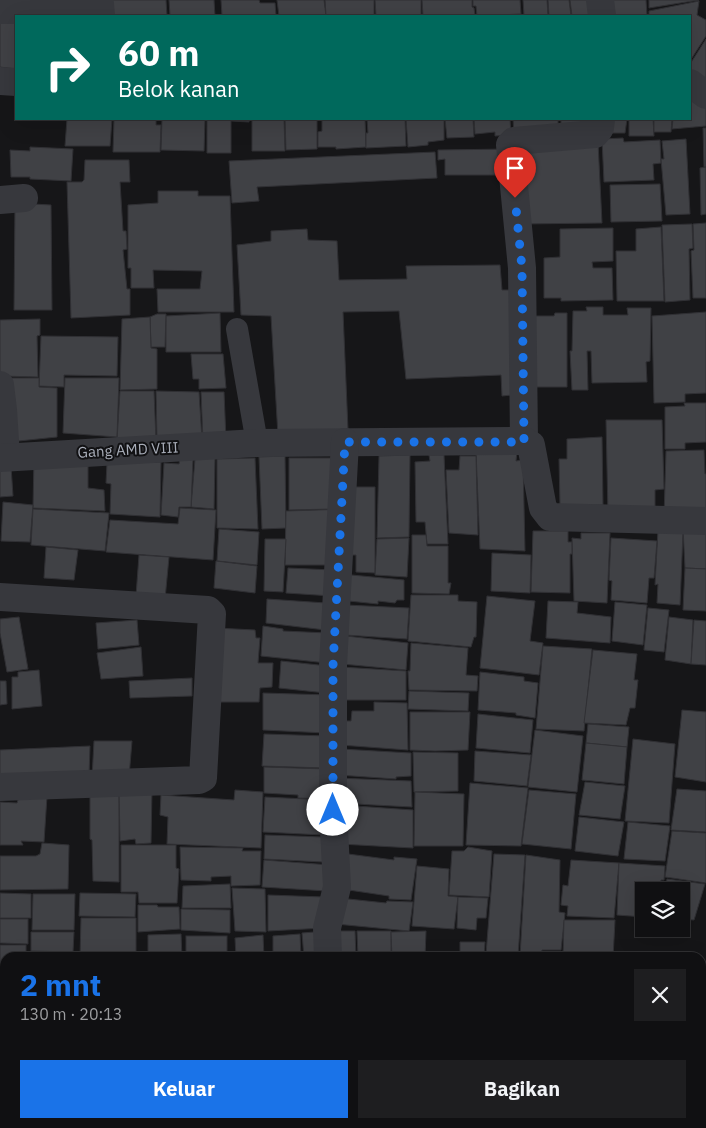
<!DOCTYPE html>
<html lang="id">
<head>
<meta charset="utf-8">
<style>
	:root { --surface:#101012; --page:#1e1e20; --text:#f1f3f6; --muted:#9c9d9f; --line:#303032; --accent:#1a73e8 }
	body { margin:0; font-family:"IBM Plex Sans",sans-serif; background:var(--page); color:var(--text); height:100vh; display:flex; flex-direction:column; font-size:19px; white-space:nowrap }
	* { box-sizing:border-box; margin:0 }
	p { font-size:16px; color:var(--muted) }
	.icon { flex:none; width:28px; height:28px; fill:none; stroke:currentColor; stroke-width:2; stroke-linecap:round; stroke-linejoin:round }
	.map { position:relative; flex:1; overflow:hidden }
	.panel { position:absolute; left:0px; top:952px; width:706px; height:176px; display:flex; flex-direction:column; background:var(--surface); border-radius:15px 15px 0 0; box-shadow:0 5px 20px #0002,0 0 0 1px var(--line) }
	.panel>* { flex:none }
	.guide { position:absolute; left:15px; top:15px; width:676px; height:105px; border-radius:0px; box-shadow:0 5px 20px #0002,0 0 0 1px var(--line); background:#00695c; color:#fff; overflow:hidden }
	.controls { position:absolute; left:635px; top:882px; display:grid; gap:10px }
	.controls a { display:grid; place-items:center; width:55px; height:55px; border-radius:0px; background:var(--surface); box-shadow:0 5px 20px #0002,0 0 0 1px var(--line); font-size:25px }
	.pin { position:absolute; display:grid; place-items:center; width:42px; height:42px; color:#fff; margin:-51px -21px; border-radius:50% 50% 50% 0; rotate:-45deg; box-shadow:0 0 5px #0007 }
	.pin .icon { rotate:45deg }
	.me { position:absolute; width:55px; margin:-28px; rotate:0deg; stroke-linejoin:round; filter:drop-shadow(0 0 4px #0008) }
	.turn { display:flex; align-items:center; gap:18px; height:105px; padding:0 20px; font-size:22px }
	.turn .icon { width:65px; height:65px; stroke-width:2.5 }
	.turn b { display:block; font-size:35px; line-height:42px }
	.round { display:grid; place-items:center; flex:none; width:52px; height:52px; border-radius:0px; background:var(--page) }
	.overview { display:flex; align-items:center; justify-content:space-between; height:85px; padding:0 20px }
	h1 { font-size:30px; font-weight:700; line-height:38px; color:var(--accent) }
	.cta { display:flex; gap:10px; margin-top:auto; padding:10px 20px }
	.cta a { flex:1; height:58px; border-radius:0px; background:var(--accent); color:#fff; font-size:20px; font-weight:700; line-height:58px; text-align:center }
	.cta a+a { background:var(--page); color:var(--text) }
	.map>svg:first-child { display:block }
</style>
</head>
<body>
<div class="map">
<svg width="706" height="1128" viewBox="0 0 706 1128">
	<rect width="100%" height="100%" fill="#161618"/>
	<g fill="#404145" stroke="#303034">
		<polygon points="101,0 166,0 167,16 102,16"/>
		<polygon points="169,0 214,0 215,16 170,16"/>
		<polygon points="221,0 259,0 260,3 275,3 276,16 222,16"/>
		<polygon points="277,0 324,0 326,16 279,16"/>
		<polygon points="325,0 374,0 374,16 326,16"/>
		<polygon points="375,0 421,0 421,16 376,16"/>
		<polygon points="422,0 472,0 472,7 474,8 475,16 423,16"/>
		<polygon points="473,0 520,0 521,14 477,16 476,6 473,6"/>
		<polygon points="523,0 547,0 548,16 524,16"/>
		<polygon points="548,0 569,0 571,16 549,16"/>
		<polygon points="570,0 595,0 597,16 572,16"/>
		<polygon points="604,0 646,0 647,16 603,16"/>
		<polygon points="649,0 699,0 649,8"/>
		<polygon points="699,1 697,15 706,20 706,36 690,61 690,16 649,16 649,11"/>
		<polygon points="0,11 16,16 16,69 0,67"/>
		<polygon points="706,39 706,88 690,76 690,64"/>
		<polygon points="690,94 706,100 706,126 672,129 673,119 690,119"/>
		<polygon points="67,119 112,119 110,146 65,146"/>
		<polygon points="114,119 156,119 156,125 161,125 160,152 113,152"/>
		<polygon points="162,119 205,119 204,151 161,150"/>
		<polygon points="207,119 249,119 249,122 231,121 231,153 207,153"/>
		<polygon points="252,119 284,119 285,151 252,151"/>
		<polygon points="285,119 317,119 317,149 286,150"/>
		<polygon points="322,119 365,119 366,147 336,149 336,147 318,147 318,132 322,131"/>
		<polygon points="367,119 405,119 406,146 366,148 366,133 368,133"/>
		<polygon points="406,119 444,119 444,140 428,142 428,145 408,147"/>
		<polygon points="445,119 473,119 474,137 447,138"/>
		<polygon points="474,119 510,119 511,135 495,136 495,132 475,134"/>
		<polygon points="513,119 558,119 558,133 514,134"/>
		<polygon points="561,119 595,119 561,132"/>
		<polygon points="608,119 627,119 625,133 608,133"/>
		<polygon points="629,119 653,119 654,136 629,136"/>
		<polygon points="654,119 672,119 671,132 654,132"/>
		<polygon points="703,128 706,128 706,167 704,167"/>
		<polygon points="623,138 624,142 660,140 661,163 653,164 654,180 604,182 602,139"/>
		<polygon points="686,139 690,214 666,215 661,159 664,159 662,141"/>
		<polygon points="598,142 602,223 520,224 514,146"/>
		<polygon points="30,147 73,149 71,181 30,179 30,177 11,177 10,150 30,151"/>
		<polygon points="509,149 508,175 445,175 445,159 438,160 438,150"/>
		<polygon points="435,152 437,178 257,187 259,201 232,203 229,161"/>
		<polygon points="85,160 129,160 130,182 120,182 123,231 126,231 127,249 123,250 127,289 130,289 130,315 71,318 67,182 82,182 84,180"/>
		<polygon points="706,167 706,214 701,215 700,168"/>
		<polygon points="660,184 662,221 611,222 610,185"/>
		<polygon points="158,191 198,191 198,196 230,196 234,312 158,312 157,289 200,289 202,271 153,270 154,288 131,288 131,268 128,268 128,205 158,203"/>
		<polygon points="15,203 51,205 52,310 14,310"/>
		<polygon points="706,223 706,298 693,298 691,251 694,250 693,224"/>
		<polygon points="692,224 693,248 689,249 690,300 665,302 662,225"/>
		<polygon points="661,227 664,301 617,301 616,251 636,251 636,229"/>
		<polygon points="613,228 613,261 592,262 593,268 612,268 613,300 561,301 561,298 544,298 544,258 560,257 560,229"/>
		<polygon points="307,229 308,240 337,241 339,280 407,279 406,266 500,265 502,290 516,290 522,394 502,396 501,375 406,379 399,311 343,312 348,430 278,436 271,316 241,315 237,245 271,241 271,231"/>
		<polygon points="586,307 603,307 603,315 628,315 627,308 651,308 650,361 646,362 647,382 592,383 591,351 587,351 588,390 572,390 570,351 572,351 573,311 587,311"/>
		<polygon points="706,312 706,393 685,394 685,402 654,403 652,316"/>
		<polygon points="220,313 221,352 166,352 166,316"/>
		<polygon points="555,313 567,313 567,387 528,387 524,316 554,316"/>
		<polygon points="157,314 166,314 165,347 151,347 150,317"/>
		<polygon points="150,317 151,348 157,349 157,389 120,390 122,319"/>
		<polygon points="40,319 40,335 37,336 38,377 0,376 0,320"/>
		<polygon points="41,336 118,337 117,376 64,375 64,387 39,386"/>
		<polygon points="191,354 223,354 226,388 199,389 199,379 193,379"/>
		<polygon points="7,378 39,378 39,387 57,388 57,437 9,442"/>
		<polygon points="65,378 119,378 117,437 63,433"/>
		<polygon points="120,391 154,391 156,441 117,440"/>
		<polygon points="156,391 199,392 202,440 157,440"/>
		<polygon points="201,392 224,392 226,440 203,441"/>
		<polygon points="684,403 706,403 706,442 685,443 685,449 665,449 665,407 685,406"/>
		<polygon points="606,420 662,420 664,489 655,490 655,516 608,515"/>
		<polygon points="602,437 603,505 560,506 559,459 567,459 567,439"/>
		<polygon points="704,450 705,474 706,474 706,513 664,517 666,451"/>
		<polygon points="517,451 516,461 523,460 525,551 480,549 476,452"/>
		<polygon points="410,455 409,537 377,538 379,456"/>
		<polygon points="429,455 444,455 448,544 427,544 425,522 416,522 415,462 430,461"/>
		<polygon points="285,456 286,528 262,529 259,457"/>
		<polygon points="460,456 476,456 478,535 449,533 446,470 459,470"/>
		<polygon points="34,457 88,459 88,488 104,490 105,511 33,508"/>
		<polygon points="215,458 214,509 191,507 195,459"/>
		<polygon points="255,458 258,529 217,528 217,459"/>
		<polygon points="289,458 331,458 333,509 289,510"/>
		<polygon points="180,459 193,459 191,507 179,507 178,517 161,515 164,463 179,464"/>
		<polygon points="161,462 160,517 110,514 111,484 106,483 107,463"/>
		<polygon points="11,466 13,496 0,497 0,467"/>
		<polygon points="349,487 375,487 375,573 356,572 356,555 340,555 328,565 285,565 286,511 349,509"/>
		<polygon points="3,502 33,505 30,542 1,541"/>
		<polygon points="180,508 216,510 213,560 106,552 110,520 178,524"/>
		<polygon points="33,509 109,513 105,551 31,545"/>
		<polygon points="683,528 706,528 706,569 685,568"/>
		<polygon points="219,529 259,532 257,565 217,561"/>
		<polygon points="658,530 683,532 680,605 657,603 658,584 655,585"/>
		<polygon points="533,531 568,531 568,542 572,542 572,554 570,554 570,593 531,592"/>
		<polygon points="581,533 610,533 607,603 574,601 572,538 581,539"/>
		<polygon points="412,535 426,535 427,546 448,546 448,583 451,583 449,594 412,593"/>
		<polygon points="409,538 407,577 375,575 377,539"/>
		<polygon points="611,538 657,541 654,578 649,578 647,603 611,600 612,581 609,580"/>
		<polygon points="265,539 286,539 283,592 264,591"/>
		<polygon points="46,547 78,550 74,580 44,578"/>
		<polygon points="492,553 531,555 530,593 491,591"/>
		<polygon points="139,555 169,557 165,599 136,596"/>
		<polygon points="216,561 257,566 255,593 214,588"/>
		<polygon points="288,568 333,570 332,596 286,593"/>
		<polygon points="685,568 706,569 706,611 683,610"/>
		<polygon points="341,574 404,580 404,600 397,600 395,603 378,601 378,604 339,600"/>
		<polygon points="411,595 458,595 458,601 477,602 476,637 474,637 471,647 408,641"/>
		<polygon points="487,596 535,601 530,641 543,643 539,675 480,668"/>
		<polygon points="267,599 326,603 334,631 266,623"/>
		<polygon points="548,601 578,602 577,613 611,617 610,643 546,638"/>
		<polygon points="615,602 647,605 643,645 612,641"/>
		<polygon points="346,605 409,608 407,639 345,635"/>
		<polygon points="648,608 669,610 664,652 644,650"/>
		<polygon points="19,617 28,669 7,672 0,633 0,619"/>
		<polygon points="669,617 693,620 691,664 665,660"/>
		<polygon points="137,620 139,645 98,649 96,623"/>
		<polygon points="694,620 706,621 706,665 691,664"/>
		<polygon points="263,626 283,629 283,631 328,633 327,663 261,656"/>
		<polygon points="216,628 255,630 256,638 260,638 258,663 273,663 272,687 260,688 259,702 218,702"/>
		<polygon points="346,636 408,643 406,670 342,664"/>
		<polygon points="411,643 468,648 466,675 478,676 477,691 409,690 408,671 410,671"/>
		<polygon points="543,646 592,649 584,731 536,729"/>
		<polygon points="141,647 143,676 101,679 97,653"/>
		<polygon points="593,650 637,654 634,680 638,680 635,708 630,708 626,725 584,723"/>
		<polygon points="281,661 328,666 326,693 279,688"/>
		<polygon points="341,667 406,671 406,700 338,700"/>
		<polygon points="39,670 42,706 12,709 12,677 18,677 18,672"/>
		<polygon points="480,672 524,677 524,681 538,683 535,718 516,715 516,713 478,710"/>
		<polygon points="192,678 192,696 130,698 129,681"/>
		<polygon points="0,681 6,681 7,704 0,705"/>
		<polygon points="409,691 469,693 468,711 408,709"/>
		<polygon points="263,693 329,695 326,733 263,730"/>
		<polygon points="374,702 407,703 408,750 340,745 341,721 351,721 352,711 374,711"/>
		<polygon points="682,710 706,712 706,782 675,777"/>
		<polygon points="410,712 470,712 468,750 435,751 410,750"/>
		<polygon points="478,714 533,720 530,753 476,748"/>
		<polygon points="588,724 629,727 627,747 586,743"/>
		<polygon points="535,730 583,736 577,792 528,787"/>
		<polygon points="264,734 327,736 325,768 262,766"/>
		<polygon points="633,739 675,744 669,823 625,821"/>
		<polygon points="94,741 132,741 129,777 92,778"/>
		<polygon points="586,743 627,747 624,784 582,780"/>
		<polygon points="90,746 89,777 0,781 0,750"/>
		<polygon points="341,749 411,753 411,776 396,777 396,779 338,775"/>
		<polygon points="475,751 531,755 527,786 474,781"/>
		<polygon points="413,752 458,753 458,791 414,792"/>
		<polygon points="264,767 327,769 326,799 298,798 298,795 264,793"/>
		<polygon points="337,778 411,781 412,807 336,803"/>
		<polygon points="585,782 625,786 620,819 579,815"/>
		<polygon points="470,783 528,788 521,846 466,845"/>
		<polygon points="90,788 119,788 119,882 93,881 92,840 90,839"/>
		<polygon points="152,789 151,843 136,844 135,839 120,841 119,791"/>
		<polygon points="677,789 706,791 706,832 671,830"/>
		<polygon points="235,790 263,792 261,848 167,844 168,817 160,815 161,795 234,800"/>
		<polygon points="529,790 576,794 571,849 522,844"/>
		<polygon points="415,792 464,794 463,846 414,846"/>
		<polygon points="20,794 47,796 44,842 21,841 23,845 0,845 0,802 17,803"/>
		<polygon points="265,797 327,800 324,835 263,832"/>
		<polygon points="341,805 413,810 413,848 340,844"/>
		<polygon points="579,817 624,822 618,856 575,851"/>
		<polygon points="628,822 670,826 665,861 624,859"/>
		<polygon points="672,831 706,833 706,883 665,877"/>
		<polygon points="265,835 324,837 323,862 264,859"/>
		<polygon points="42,843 69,845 68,889 0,890 0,856 36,856 40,854"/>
		<polygon points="121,845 176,845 176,868 179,869 177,903 139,903 138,892 121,892"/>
		<polygon points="180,847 243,848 242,851 261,851 260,885 231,886 231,876 211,877 211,881 181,880"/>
		<polygon points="468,847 492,851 489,897 449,895 452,851 464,851"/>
		<polygon points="348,854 394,860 394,857 417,859 411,900 389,899 389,896 342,889"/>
		<polygon points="494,854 525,855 518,956 486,954"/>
		<polygon points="526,855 560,860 559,912 565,913 561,950 542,950 540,958 520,956"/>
		<polygon points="264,860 330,865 327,891 262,887"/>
		<polygon points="571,860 619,863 614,918 567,916 568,906 561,905 563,885 568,886"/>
		<polygon points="619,863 665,866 664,880 661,880 660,891 644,891 644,917 617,915"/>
		<polygon points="417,866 449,869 448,896 458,897 454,929 412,926"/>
		<polygon points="667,879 705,884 694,920 681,919 681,891 665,891"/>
		<polygon points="230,884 231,908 182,908 183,886"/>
		<polygon points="232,888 265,889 266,932 235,931"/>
		<polygon points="0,893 31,894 31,918 0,918"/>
		<polygon points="80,893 136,894 135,917 79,916"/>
		<polygon points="33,894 75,894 74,930 32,930"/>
		<polygon points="268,895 324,897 324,928 268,931"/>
		<polygon points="458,897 488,898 486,918 477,918 476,930 457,928"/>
		<polygon points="339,898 386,903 387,901 413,902 409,931 336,924"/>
		<polygon points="138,905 157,905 158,907 179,907 180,929 138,932"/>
		<polygon points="181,909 230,910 230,933 181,930"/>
		<polygon points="81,918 136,918 136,958 80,957"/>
		<polygon points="0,919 28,919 28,944 0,943"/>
		<polygon points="564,920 615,920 613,958 563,955"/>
		<polygon points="327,931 328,958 304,958 302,933"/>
		<polygon points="329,931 355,931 356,958 330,958"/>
		<polygon points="357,931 391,931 391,958 358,958"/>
		<polygon points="426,931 425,958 392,958 391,932"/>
		<polygon points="31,932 74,932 73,952 31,951"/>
		<polygon points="181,934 182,958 148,958 148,935"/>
		<polygon points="300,934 301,958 273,958 273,936"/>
		<polygon points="263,935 264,958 236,958 235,938"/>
		<rect x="186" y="936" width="41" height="22"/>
		<polygon points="460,942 485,942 484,958 460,958"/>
		<polygon points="0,945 26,945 26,958 5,958 5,968 0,968"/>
		<polygon points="31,953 73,954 73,958 31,958"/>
		<polygon points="706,979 706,1023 701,1023 701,980"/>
		<rect x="0" y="995" width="5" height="53"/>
		<polygon points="701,1051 706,1051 706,1112 701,1113"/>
		<rect x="0" y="1052" width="5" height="41"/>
		<polygon points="0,1098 5,1098 5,1124 17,1124 17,1128 0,1128"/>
		<rect x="34" y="1124" width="38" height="4"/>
		<rect x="91" y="1124" width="42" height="4"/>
		<polygon points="141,1124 198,1124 198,1128 142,1128"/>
		<polygon points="209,1124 256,1124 257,1128 209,1128"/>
		<rect x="258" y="1124" width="42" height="4"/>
		<rect x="301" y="1124" width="20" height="4"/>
		<rect x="325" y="1124" width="63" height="4"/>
		<rect x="388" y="1124" width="43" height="4"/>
		<polygon points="471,1124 507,1124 507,1128 472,1128"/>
		<polygon points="571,1124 624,1124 625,1128 571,1128"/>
		<polygon points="627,1124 657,1124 658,1128 627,1128"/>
		<rect x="659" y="1124" width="22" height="4"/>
		<polygon points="568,1125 568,1128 511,1128"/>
	</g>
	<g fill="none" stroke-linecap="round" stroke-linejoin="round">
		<polyline stroke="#37383d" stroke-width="22" points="237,329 257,443"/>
		<g stroke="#37383d" stroke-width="28">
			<polyline points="600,0 602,16"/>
			<polyline points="0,10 21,10 36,5 97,2 100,4 101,16"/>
			<polyline points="0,81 16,82"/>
			<polyline points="690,83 706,95"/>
			<polyline points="0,200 24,198"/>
			<polyline points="0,385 3,410 6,457"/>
			<polyline points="524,441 522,268 510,145 514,141 595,134 600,128 601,119"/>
			<polyline points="0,458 257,443 524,441 531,445 543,508 550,517 706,521"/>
			<polyline points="0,597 208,610 212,614 203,778 199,780 0,787"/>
			<polyline points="328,958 327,928 337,887 333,810 333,666 345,442"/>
			<polyline points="0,992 5,992"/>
			<polyline points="701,1030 706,1030"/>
			<polyline points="0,1096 5,1096"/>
			<polyline points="29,1128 29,1124"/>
			<polyline points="433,1128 433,1124"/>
		</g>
	</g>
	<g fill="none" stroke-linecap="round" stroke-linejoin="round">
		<polyline stroke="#1a73e8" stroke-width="9" stroke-dasharray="0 16.2" points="333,810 333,666 345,442 524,442 522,268 515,198"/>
	</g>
	<g text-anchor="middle" stroke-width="4" stroke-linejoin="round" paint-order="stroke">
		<g font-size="15" fill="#a8adb8" stroke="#111113">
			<text transform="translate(128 450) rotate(-3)" y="5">Gang AMD VIII</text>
		</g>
	</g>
</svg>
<div class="controls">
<a><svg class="icon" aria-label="layers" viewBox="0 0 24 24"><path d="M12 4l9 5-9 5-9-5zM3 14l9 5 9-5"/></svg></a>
</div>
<div class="pin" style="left:515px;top:198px;background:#d93025"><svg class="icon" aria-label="arrive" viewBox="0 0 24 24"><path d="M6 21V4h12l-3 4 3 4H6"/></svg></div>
<svg class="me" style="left:333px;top:810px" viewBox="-20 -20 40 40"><circle r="19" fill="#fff"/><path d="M0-13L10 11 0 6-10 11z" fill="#1a73e8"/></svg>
<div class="guide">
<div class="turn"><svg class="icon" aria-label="right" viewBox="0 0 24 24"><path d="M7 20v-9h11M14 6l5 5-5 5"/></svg><div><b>60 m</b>Belok kanan</div></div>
</div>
<section class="panel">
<div class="overview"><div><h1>2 mnt</h1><p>130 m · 20:13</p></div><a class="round"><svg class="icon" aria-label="close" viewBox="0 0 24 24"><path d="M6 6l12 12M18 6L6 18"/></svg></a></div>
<div class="cta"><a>Keluar</a><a>Bagikan</a></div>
</section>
</div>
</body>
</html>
